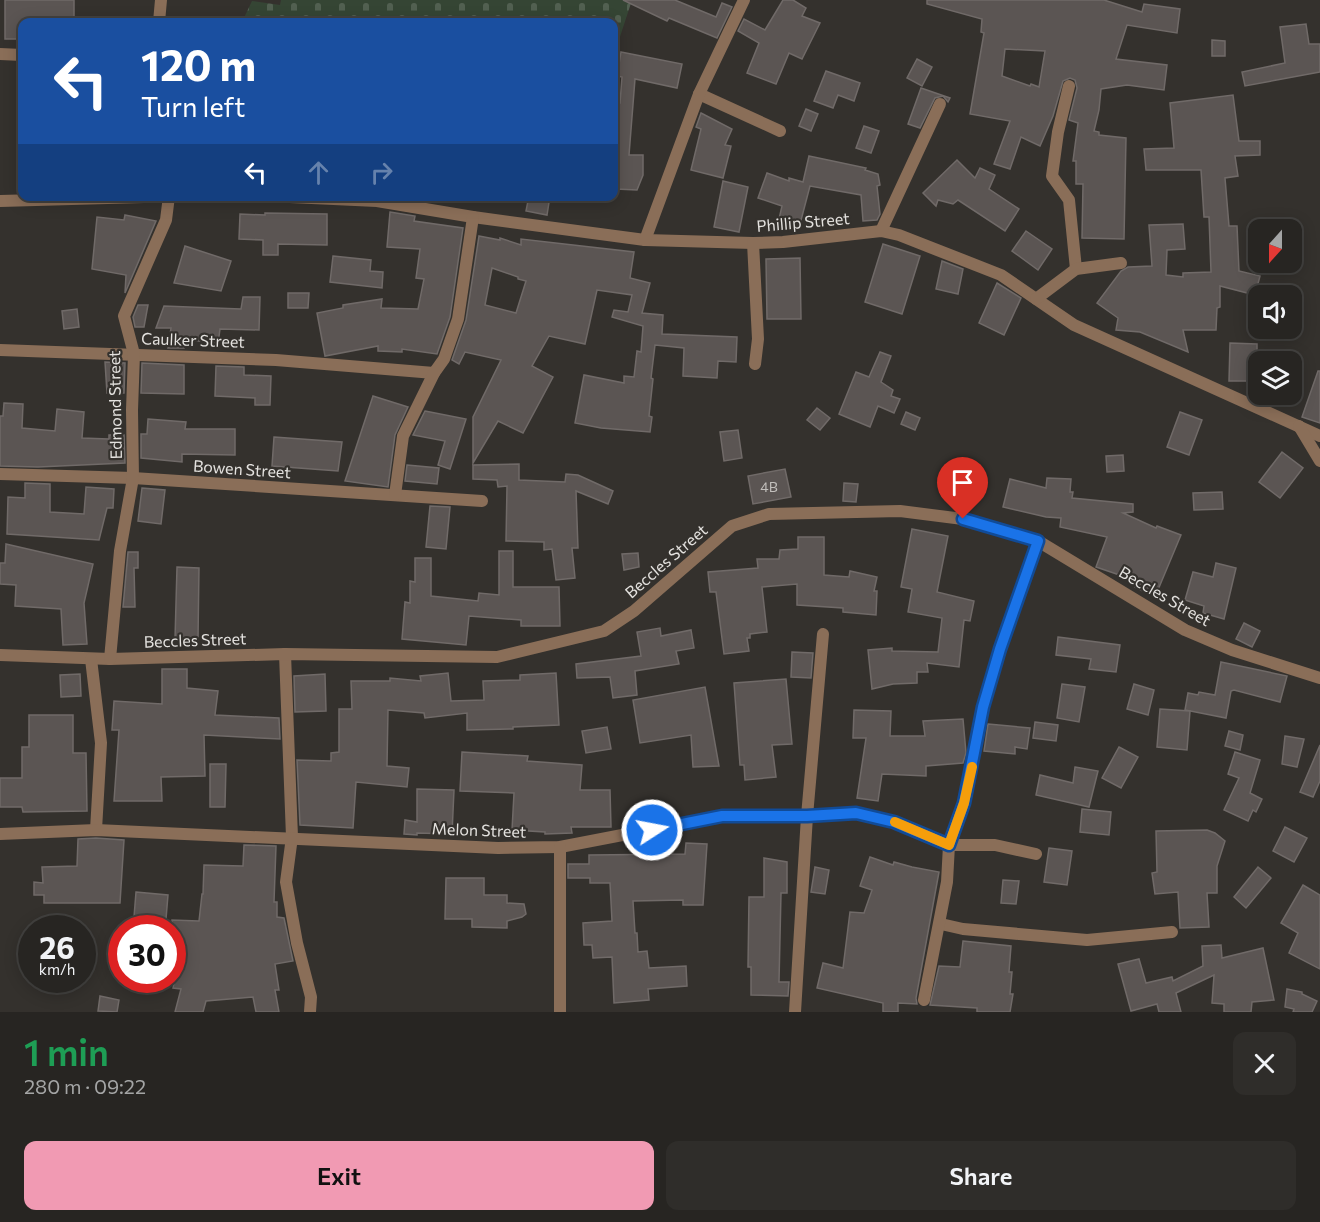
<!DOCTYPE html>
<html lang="en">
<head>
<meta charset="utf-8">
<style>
	:root { --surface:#272522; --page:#2f2d2a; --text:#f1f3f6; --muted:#a4a5a5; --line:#434240; --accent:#f19ab3 }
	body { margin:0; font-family:Commissioner,sans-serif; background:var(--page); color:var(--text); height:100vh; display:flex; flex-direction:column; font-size:22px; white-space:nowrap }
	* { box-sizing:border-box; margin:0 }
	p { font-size:20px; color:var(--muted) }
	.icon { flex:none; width:33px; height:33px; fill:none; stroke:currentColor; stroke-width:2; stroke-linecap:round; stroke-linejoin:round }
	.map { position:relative; height:1012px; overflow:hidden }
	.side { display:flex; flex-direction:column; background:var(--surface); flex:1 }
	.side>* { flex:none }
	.guide { position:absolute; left:18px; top:18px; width:600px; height:183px; border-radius:12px; box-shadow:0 3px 15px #0003,0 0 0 2px var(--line); background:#1a4fa0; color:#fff; overflow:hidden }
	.needle { width:39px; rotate:201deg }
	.tools { position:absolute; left:1248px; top:219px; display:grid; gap:12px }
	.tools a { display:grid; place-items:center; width:54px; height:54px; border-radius:12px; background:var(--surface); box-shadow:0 3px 15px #0003,0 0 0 2px var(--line); font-size:30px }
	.speed { position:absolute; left:18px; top:915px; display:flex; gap:12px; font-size:30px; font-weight:700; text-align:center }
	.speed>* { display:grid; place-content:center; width:78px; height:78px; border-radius:50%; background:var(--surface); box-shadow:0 3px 15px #0003,0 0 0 2px var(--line); line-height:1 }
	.speed small { font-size:15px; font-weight:400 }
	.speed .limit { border:9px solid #d22; background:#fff; color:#111 }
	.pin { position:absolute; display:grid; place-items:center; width:51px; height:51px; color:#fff; margin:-62px -26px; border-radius:50% 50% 50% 0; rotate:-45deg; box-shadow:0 0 6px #0007 }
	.pin .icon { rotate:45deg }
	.me { position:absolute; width:66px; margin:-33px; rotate:79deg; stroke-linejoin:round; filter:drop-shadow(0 0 4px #0008) }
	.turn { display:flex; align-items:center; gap:21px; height:126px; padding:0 24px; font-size:27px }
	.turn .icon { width:78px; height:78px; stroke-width:2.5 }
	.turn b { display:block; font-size:42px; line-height:51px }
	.lanes { display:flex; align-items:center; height:57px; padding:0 24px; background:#0003; justify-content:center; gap:30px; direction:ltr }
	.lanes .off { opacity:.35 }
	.round { display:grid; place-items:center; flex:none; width:63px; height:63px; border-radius:12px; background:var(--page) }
	.summary { display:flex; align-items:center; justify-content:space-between; height:102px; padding:0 24px }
	h1 { font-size:36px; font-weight:600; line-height:45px; color:#1e9e55 }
	.button { display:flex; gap:12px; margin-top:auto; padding:12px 24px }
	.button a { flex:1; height:69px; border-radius:12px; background:var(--accent); color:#111; font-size:24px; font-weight:600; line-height:69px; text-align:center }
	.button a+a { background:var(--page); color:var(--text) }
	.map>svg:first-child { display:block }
</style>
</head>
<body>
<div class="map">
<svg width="1320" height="1012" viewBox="0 0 1320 1012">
	<defs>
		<pattern id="cemetery-stones" width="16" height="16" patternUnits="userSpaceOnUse" patternTransform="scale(1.5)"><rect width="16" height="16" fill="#354534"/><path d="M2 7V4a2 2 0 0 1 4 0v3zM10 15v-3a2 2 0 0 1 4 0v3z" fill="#526051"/></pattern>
	</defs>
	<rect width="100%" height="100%" fill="#34312d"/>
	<polygon fill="url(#cemetery-stones)" points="281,0 632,0 614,55 614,22 242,22 252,1 280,5"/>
	<g fill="#5b5553" stroke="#706a68" stroke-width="1.5" fill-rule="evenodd">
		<polygon points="5,0 74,0 74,22 22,22 22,39 5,39"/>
		<polygon points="623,0 675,0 716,17 722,3 732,7 717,38 669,18 667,21"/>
		<polygon points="783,0 793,0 806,8 802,16 820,23 802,59 789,53 776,84 747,73 759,43 738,31 744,19 765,30"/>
		<path d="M927,0H1104L1142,12L1144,4L1180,9L1177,33L1127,25L1116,59L1167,65L1164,90L1127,85L1101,89L1099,110L1094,131L1099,132V135L1126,138L1124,239L1082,238L1083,184H1076V161H1073L1078,123L1069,120L1077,88L1075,80L1070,78L1063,81L1053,116L1040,146L1021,137L1010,169L994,164L1010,121L970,114L984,33L981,32L982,19L927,4ZM1005,49L1045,51L1039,87L1031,84L1030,86L1002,76Z"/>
		<polygon points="1306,24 1309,44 1320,44 1320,72 1245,86 1242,72 1285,63 1280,27"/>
		<polygon points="1212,40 1225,41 1225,56 1212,56"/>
		<polygon points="621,52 682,64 677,88 635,79 629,155 643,155 643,175 637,190 616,189 616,177 614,177 614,103 620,103 622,77 617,76"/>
		<polygon points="917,59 932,67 922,86 907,78"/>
		<polygon points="826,71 860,83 854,101 838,95 833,108 814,101"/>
		<polygon points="921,88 950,98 948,102 943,96 935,98 920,128 908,124"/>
		<polygon points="1233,95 1239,141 1260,141 1260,155 1235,156 1238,176 1225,178 1229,226 1237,226 1239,271 1260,276 1255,295 1220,286 1220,307 1217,308 1216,330 1183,330 1188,352 1140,332 1116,330 1118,318 1097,303 1121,271 1128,267 1152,266 1149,225 1183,224 1185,249 1167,250 1166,275 1183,277 1183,273 1211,272 1209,217 1204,217 1201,170 1146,170 1144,149 1174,148 1170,103"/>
		<polygon points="806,109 818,114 811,131 799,126"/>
		<polygon points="701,113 732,129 725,145 731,146 723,178 691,170 701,129 696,127"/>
		<polygon points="864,126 879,131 871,153 856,148"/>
		<polygon points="809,156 866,168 865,170 878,174 880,185 877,186 880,214 877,220 863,221 861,195 810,186 800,224 779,219 782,206 758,198 767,173 789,181 789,178 803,182"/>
		<polygon points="957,160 975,178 980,168 995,175 989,189 1019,209 1005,231 958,200 953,204 938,200 936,206 923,193"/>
		<polygon points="723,181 748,187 739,232 714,227"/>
		<polygon points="529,196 550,196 547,215 526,211"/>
		<polygon points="390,212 415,216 414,221 463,228 450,317 437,354 402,349 402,352 378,351 378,346 325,356 317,313 343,308 343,305 382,299 381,308 418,309 424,279 416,278 420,249 387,247"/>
		<polygon points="265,213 327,214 327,245 278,244 278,255 263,255 263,240 239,239 240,214 265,215"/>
		<polygon points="125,215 156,221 125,293 126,275 92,269 97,217 124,220"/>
		<polygon points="1026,231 1052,249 1038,270 1012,251"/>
		<path d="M479,236L500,240V238L521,245V239L634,252L630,278L650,283L642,313L663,315L662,334L737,337L736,362L718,361L717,378L683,376L684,348L655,345L651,378L653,379L649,416L652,417L650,432L601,428L575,423L584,375L624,383V376L634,377L637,351L641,352L643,326L612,317L614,310L628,312L632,295L597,290L585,344L549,336L532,366L553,377L523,433L498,421L473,463V417L501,360L465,352L459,364L452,360L466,320ZM492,268L518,277V279L526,281L516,313L485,305Z"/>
		<polygon points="883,244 920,256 902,314 865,302"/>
		<polygon points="185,246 231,261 221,291 174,283"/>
		<polygon points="333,256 371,260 370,271 383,272 382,288 330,282"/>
		<polygon points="800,258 801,319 767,319 766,259"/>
		<polygon points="942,261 963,269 958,294 936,289"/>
		<polygon points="997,283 1021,298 1004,335 979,323"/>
		<polygon points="288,293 309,293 308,308 288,308"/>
		<polygon points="243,297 260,297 259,330 220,329 218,344 185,339 184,348 168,348 171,328 156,328 164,306 241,309"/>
		<polygon points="138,305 148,305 144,327 135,327 133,317"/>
		<polygon points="77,309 79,327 64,329 62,311"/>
		<polygon points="1230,343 1257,344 1257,381 1229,381"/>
		<polygon points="880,352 891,356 881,382 893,390 891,396 900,399 894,413 878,406 870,427 839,414 856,372 869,377"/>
		<polygon points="105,362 125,363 124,393 107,393"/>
		<polygon points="142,363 184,365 184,394 141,393"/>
		<polygon points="216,366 244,367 244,375 271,376 270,405 255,405 255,398 215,396"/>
		<polygon points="1318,371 1320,371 1320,423 1302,417"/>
		<polygon points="373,396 408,407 395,435 388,487 345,481"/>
		<polygon points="4,403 23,404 22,428 55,431 57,409 84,412 82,438 109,439 109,435 124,435 125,463 38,467 0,466 0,416 3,416"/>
		<polygon points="817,408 830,418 820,430 807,420"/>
		<polygon points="425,411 466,419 450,469 438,465 445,441 413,435"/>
		<polygon points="906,412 920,418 915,430 901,424"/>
		<polygon points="1180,412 1202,420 1189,455 1167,447"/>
		<polygon points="148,419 186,422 185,429 235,429 235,455 182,454 182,462 141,458 141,434 147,434"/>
		<polygon points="738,430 742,458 724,461 720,432"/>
		<polygon points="274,437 342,442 338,471 272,466"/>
		<polygon points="1282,452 1303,468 1280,498 1259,482"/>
		<polygon points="1123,455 1124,471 1107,472 1106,456"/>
		<polygon points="519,464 519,480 565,482 566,474 578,475 613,491 608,504 576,491 578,548 572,548 575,578 556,580 552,549 544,550 544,542 506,541 507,486 498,487 497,480 473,479 473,465"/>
		<polygon points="407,465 439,468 437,484 405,481"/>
		<polygon points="785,469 791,497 753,504 748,476"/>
		<polygon points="948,472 969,475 966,499 944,496"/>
		<polygon points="1047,478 1071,479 1070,492 1073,492 1072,498 1133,504 1133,512 1123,513 1156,528 1157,526 1181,535 1155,597 1135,587 1137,581 1096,567 1107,537 1060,527 1061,518 1046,517 1003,507 1010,479 1046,488"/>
		<polygon points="25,483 50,484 50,512 84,514 86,487 114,489 113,508 107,508 99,540 7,534 8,497 25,498"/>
		<polygon points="844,483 858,484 856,502 843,501"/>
		<polygon points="142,488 165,490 161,524 138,521"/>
		<polygon points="1222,492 1223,509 1194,510 1193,493"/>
		<polygon points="430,506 450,507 446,549 426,547"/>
		<polygon points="912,529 948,536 937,592 974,601 970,621 964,620 959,667 927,663 928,672 917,672 917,683 893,684 872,689 868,650 892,648 892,651 938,652 942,618 908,612 912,589 901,587"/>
		<polygon points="798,537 824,537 824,575 849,577 850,571 877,577 874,591 877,591 876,615 843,612 843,608 797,605 797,584 762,587 767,632 750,634 750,638 747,638 749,651 724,654 716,592 710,592 708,572 758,568 757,559 779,559 780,550 798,549"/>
		<polygon points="6,544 93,564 84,603 87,644 63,645 61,609 15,606 16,585 0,584 0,563 5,563"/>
		<polygon points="499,551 513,551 513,587 559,587 560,626 521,626 521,620 469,616 466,645 402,639 405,602 410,603 410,581 415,582 415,558 431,558 431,596 478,601 479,593 499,595"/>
		<polygon points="128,552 138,552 138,568 134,568 135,607 123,607"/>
		<polygon points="638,553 639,567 624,570 622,554"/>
		<polygon points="1216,563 1236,568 1224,619 1203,613 1204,606 1185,600 1193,572 1213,577"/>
		<polygon points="177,567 199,568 198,640 175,639"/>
		<polygon points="1244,623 1260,631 1252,647 1236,639"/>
		<polygon points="660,628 661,636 691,630 694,648 676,651 679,664 635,671 637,695 613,698 610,677 577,678 576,664 641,656 637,632"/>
		<polygon points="1058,637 1120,645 1116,672 1089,669 1091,659 1056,655"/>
		<polygon points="792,652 813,653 811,678 791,677"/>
		<polygon points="1221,662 1287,676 1280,702 1234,690 1231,691 1226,718 1185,710 1188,693 1198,695 1199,692 1215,695"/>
		<polygon points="162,669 187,669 187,688 218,691 215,715 279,718 280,739 204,735 205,776 161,777 162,801 114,801 119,730 112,730 114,701 162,704"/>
		<polygon points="448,673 451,701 484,700 483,681 520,680 520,675 556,673 559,725 513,727 513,729 467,730 467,713 425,718 424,713 388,710 387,766 409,768 407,787 356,782 353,828 300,825 297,760 331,761 331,753 339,752 339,709 352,709 351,681 390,681 390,678 421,681 420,676"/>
		<polygon points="80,674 81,696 61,697 60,675"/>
		<polygon points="325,674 326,711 295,712 294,676"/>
		<polygon points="786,679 792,744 772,745 776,777 745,780 744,765 740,765 734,683"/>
		<polygon points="1062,684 1085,687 1079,722 1057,718"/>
		<polygon points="1134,684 1154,690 1148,715 1127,709"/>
		<polygon points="705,687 719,766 693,767 691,735 640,743 633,700"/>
		<polygon points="1160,709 1190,711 1187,750 1157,747"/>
		<polygon points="854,710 891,711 890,736 925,736 923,721 963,719 966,753 963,763 926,766 926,776 882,774 878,801 857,798 866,738 853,738"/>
		<polygon points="29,715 73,715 73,753 86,753 87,811 23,812 22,807 0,807 0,778 22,778 22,747 29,747"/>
		<polygon points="1035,722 1058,725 1056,741 1033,738"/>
		<polygon points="988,724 1030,728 1027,749 1015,747 1015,754 984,751"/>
		<polygon points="607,727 611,749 586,753 582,731"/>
		<polygon points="1229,731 1243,735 1240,750 1225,746"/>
		<polygon points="1285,736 1304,739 1297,767 1282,764"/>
		<polygon points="1320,745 1320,781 1313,797 1300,792"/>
		<polygon points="1119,747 1138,757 1121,788 1102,778"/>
		<polygon points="462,752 528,756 527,761 582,765 580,790 610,790 611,827 571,827 572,833 545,834 545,832 512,830 514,793 460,791"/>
		<polygon points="1235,752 1260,760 1250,793 1262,799 1256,812 1253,810 1248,821 1224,810 1239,778 1228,774"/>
		<polygon points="210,764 226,764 225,807 210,807"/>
		<polygon points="1075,767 1098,771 1089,807 1036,795 1040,775 1073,783"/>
		<polygon points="417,789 454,790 452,834 417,833 417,835 404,834 405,820 417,822"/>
		<polygon points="1082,809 1111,812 1109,835 1080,832"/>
		<polygon points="1285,827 1307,838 1294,862 1273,851"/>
		<polygon points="1207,830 1215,833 1225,841 1217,866 1217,893 1207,893 1209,927 1180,928 1178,892 1155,894 1152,873 1157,872 1156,831"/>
		<polygon points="96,838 124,840 120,903 44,903 44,895 34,895 34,882 43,883 42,867 77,866 78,839"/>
		<polygon points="686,843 707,844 703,905 683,905 683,900 633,901 635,933 637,933 638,952 647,951 649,968 686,966 687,986 648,989 649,1000 614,1003 612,957 593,958 592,945 584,945 583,923 612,921 610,883 590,883 590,878 568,878 568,864 589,864 589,855 685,854"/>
		<polygon points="244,845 276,846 274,902 277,902 277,917 284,918 293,961 275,964 279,990 275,990 279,1012 256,1012 253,997 206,1001 203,1012 175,1012 181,989 173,988 176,974 172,973 172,920 199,921 202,894 203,894 204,865 243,866"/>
		<polygon points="1049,848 1072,851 1067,885 1044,882"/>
		<polygon points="870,857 893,865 894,862 912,867 939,872 916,998 917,1004 898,1003 898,1012 883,1012 883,1003 817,988 823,963 843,968 850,912 864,913 872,890 860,886"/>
		<polygon points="764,858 787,862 787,893 781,893 779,982 789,982 788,996 751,995 751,967 748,967 749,897 764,897"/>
		<polygon points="815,867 829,870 825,894 811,892"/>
		<polygon points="1258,867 1271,878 1246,908 1234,897"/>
		<polygon points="446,878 484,878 484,895 507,895 507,903 524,904 526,914 522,917 507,921 507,928 472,927 472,919 445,919"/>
		<polygon points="1003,880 1019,881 1016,904 1001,903"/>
		<polygon points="1303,885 1320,895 1320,969 1289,953 1298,933 1281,923"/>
		<polygon points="136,892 168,895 166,919 134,917"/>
		<polygon points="963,941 1011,946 1009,972 1012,972 1010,994 1013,994 1010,1012 977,1012 977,1008 930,1005 939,966 960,967"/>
		<polygon points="1221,945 1222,958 1263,948 1274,1000 1252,1002 1251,1012 1224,1012 1224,1004 1212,1003 1214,975 1176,993 1181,1012 1159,1012 1157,1004 1131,1011 1118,964 1139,959 1146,983 1172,977 1173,981 1203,966 1202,946"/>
		<polygon points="1287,989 1302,992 1302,994 1317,1001 1312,1012 1293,1012 1294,1009 1285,1007"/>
		<polygon points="100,996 119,1000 117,1012 98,1011"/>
	</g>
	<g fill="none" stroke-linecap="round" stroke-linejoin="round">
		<g stroke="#8a6e58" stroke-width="12">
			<polyline points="159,22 161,0"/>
			<polyline points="0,54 22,55"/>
			<polyline points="1069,86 1058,132 1052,176 1069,200 1076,269"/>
			<polyline points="699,94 780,131"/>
			<polyline points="268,196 377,201 473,217 645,240 753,243 783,242 881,231 899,235 1001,275 1074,325 1320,436"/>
			<polyline points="0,201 180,196"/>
			<polyline points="881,231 940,104"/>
			<polyline points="645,240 699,94 744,0"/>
			<polyline points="753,243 758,339 755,364"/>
			<polyline points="1036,299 1076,269 1121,263"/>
			<polyline points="0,350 276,360 434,373"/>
			<polyline points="1299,426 1320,461"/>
			<polyline points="0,474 133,478 482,501"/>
			<polyline points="395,495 403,436 434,373 444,359 458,319 473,217"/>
			<polyline points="285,654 292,837 286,882 297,943 311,997 310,1012"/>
			<polyline points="0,655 110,659 285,654 497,657 604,631 634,611 732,526 769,514 900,511 963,519 1038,541 1185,630 1232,650 1320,678"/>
			<polyline points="91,659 101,743 96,830"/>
			<polyline points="110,659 120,551 133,478 132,410 134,354 124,316 166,220 169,196"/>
			<polyline points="0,834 96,830 498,848 560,847 721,816 807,816 856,813 893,822 949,845 995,845 1036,854"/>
			<polyline points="941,924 963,929 1087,940 1172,932"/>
			<polyline points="924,1000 947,882 949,845 964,803 983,707 1000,649 1038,541"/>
			<polyline points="560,1012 560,847"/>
			<polyline points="795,1012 807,816 823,634"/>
		</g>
	</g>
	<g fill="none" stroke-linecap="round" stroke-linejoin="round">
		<g stroke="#114b97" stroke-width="15">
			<polyline id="route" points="652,830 722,816 807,816 856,813 894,822 949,845 964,803 983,707 1000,649 1038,541 963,519"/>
		</g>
		<use href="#route" stroke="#1a73e8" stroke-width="10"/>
		<polyline stroke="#f59e0b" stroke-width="10" points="895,822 949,845 964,803 972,767"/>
	</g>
	<g text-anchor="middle" stroke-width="4.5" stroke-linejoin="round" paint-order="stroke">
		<g font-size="14" fill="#c2bfbc">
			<text x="769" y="492">4B</text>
		</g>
		<g font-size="16" fill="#e4e2df" stroke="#34312d">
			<text transform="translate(803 222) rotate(-5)" y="6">Phillip Street</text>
			<text transform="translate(193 340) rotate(2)" y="6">Caulker Street</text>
			<text transform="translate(115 405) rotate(-91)" y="6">Edmond Street</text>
			<text transform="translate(242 469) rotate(4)" y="6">Bowen Street</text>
			<text transform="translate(666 561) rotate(-41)" y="6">Beccles Street</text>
			<text transform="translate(1165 596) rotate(30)" y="6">Beccles Street</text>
			<text transform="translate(195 640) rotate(-2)" y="6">Beccles Street</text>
			<text transform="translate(479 830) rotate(2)" y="6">Melon Street</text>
		</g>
	</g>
</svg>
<div class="tools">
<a><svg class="needle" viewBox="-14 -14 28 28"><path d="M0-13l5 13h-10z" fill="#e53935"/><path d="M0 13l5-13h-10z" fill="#a4a5a5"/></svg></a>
<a><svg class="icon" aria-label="sound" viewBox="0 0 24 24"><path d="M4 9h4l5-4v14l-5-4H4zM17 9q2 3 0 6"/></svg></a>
<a><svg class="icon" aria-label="layers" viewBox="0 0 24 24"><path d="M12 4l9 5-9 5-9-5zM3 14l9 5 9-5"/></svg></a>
</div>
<div class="speed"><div>26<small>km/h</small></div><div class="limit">30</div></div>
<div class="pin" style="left:963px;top:519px;background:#d93025"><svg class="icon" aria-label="arrive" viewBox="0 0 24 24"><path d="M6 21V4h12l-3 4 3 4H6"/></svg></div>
<svg class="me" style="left:652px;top:830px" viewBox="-20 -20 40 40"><circle r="17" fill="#1a73e8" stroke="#fff" stroke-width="3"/><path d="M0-11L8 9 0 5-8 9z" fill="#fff"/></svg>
<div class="guide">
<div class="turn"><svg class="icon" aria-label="left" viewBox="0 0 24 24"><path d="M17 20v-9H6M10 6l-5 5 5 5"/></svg><div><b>120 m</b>Turn left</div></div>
<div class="lanes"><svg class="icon" aria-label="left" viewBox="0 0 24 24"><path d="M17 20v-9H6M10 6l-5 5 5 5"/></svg><svg class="icon off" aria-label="ahead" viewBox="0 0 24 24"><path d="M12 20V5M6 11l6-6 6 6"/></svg><svg class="icon off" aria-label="right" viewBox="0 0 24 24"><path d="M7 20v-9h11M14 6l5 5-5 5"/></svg></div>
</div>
</div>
<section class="side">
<div class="summary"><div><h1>1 min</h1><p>280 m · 09:22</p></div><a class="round"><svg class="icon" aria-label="close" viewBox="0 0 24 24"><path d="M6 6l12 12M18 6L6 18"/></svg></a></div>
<div class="button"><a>Exit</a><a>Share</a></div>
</section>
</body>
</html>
